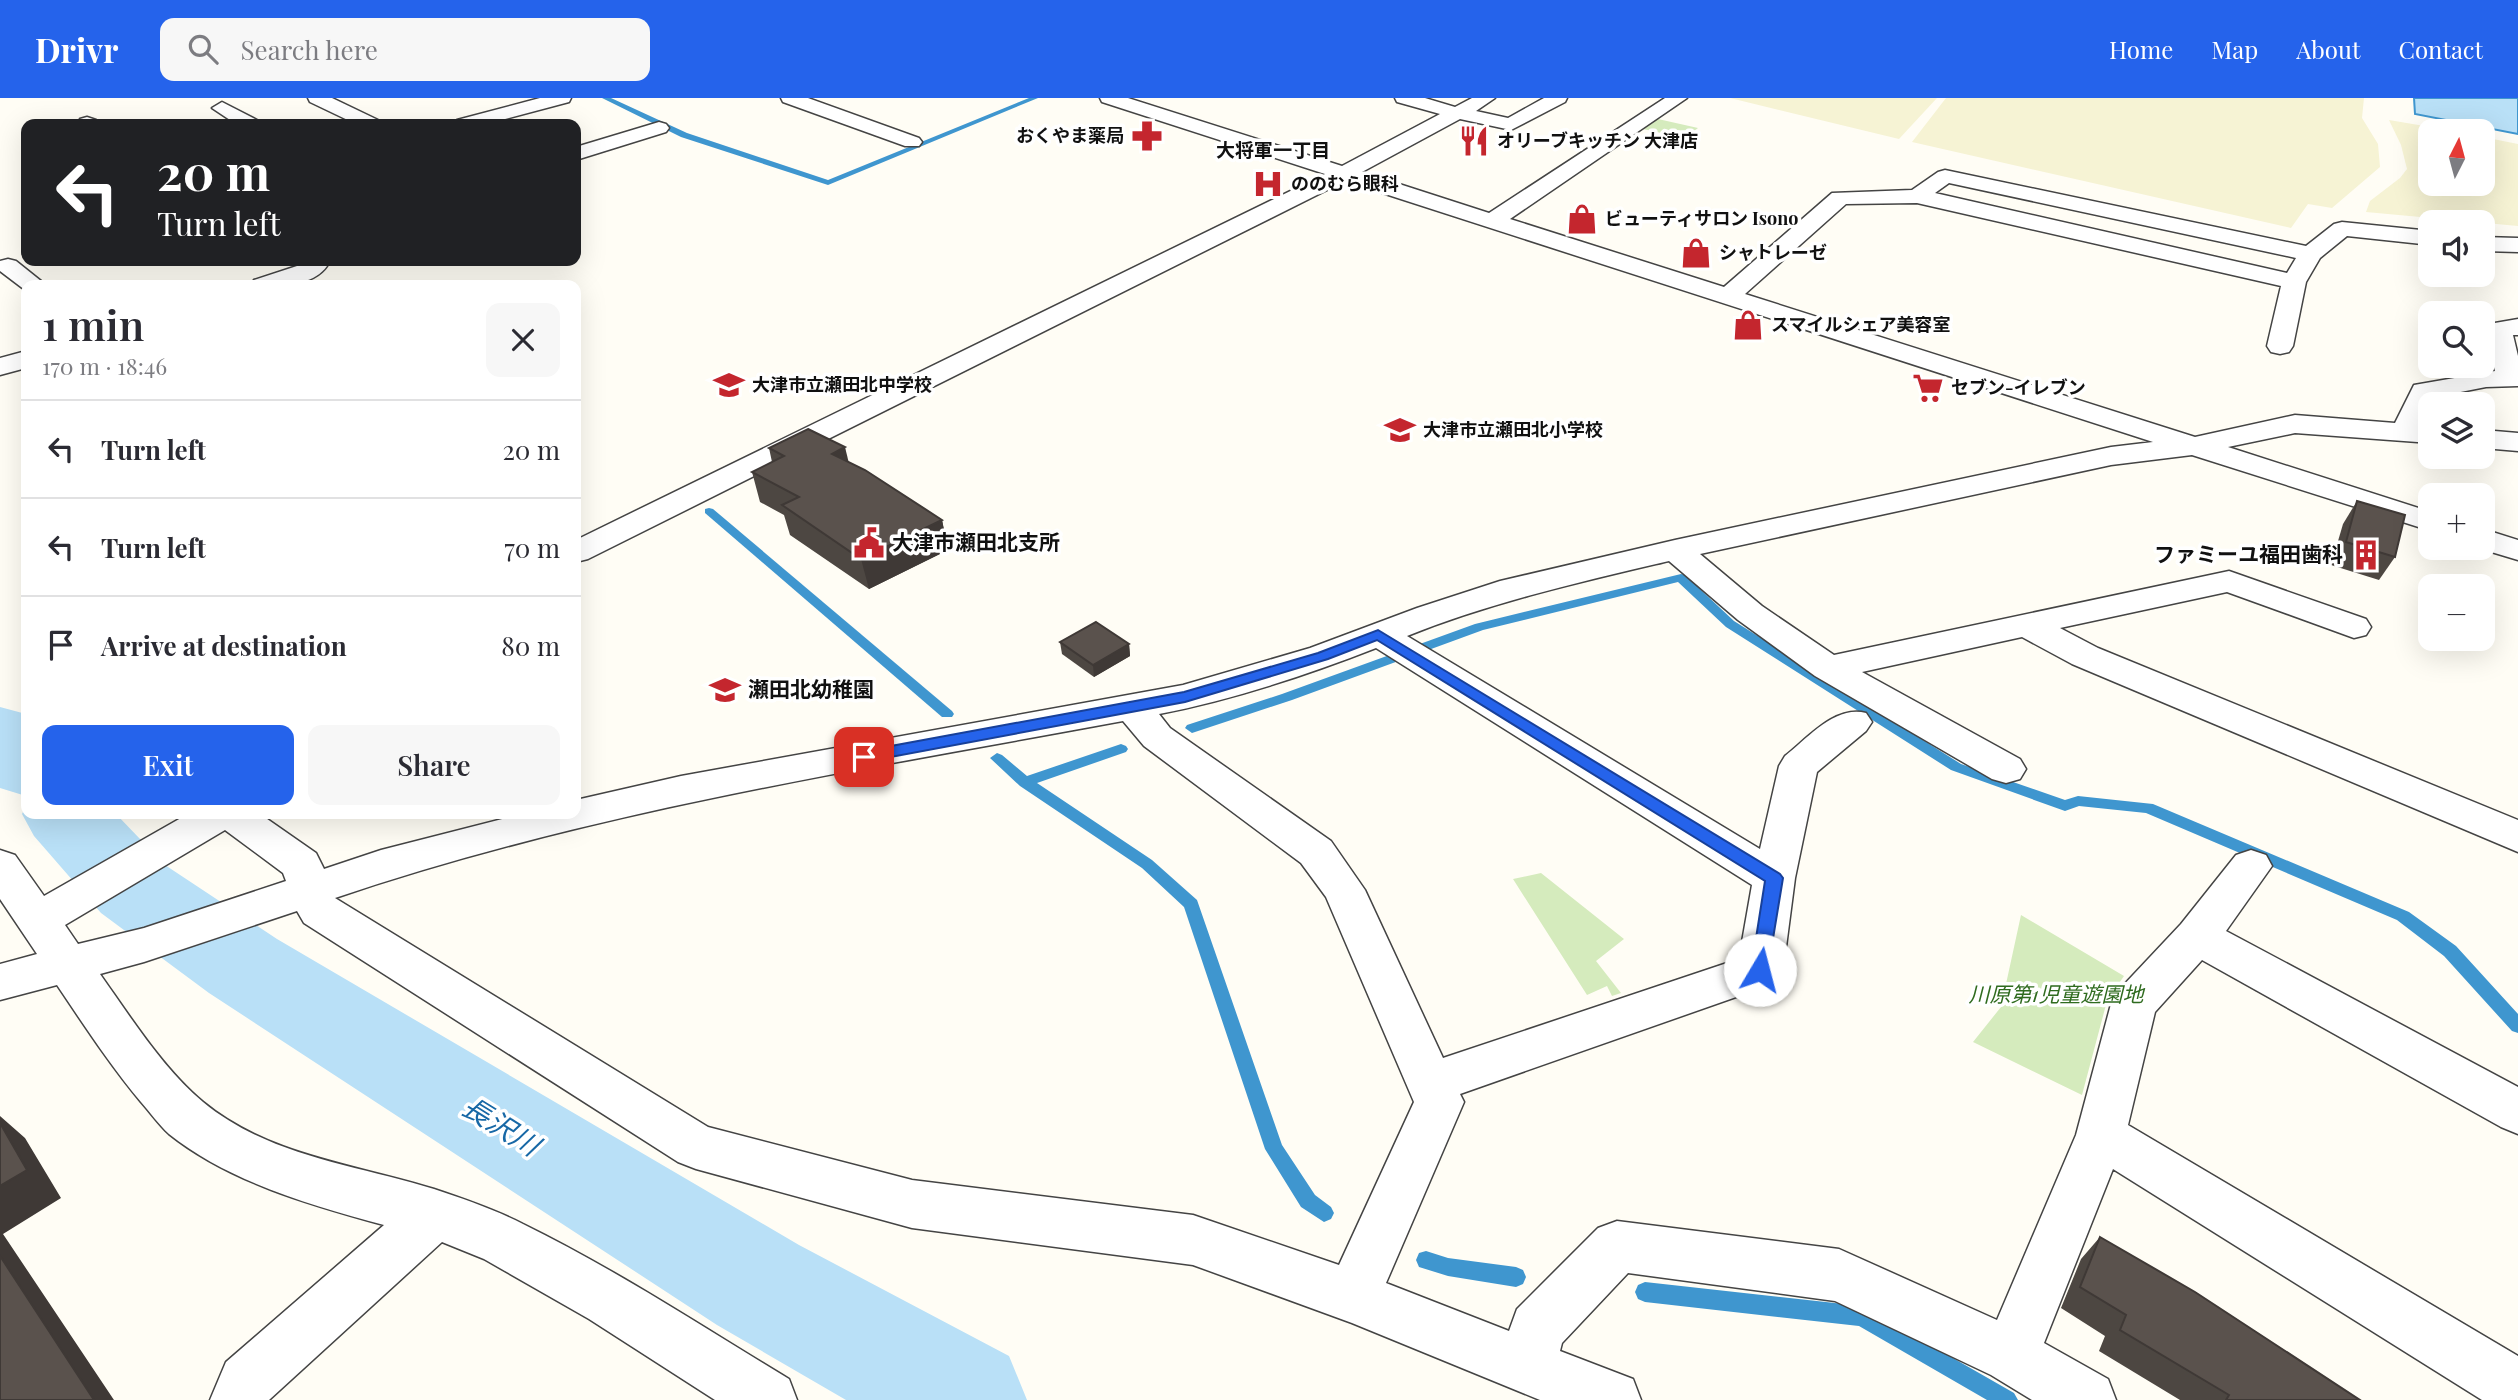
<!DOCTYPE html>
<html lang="en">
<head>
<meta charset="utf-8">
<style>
	:root { --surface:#fff; --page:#f7f7f7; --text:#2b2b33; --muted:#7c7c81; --line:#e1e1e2; --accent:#2563eb }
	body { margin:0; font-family:"Playfair Display","Noto Sans JP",serif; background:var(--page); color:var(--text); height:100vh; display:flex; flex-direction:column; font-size:26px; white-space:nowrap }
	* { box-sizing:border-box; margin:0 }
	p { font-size:23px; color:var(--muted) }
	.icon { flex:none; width:38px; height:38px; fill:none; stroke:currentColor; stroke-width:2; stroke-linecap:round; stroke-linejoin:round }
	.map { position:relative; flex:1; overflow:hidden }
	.panel { position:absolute; left:21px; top:182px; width:560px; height:539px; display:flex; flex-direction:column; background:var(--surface); border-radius:14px; box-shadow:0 7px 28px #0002 }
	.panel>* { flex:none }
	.top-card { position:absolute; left:21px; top:21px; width:560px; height:147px; border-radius:14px; box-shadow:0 7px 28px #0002; background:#202124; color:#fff; overflow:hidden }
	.needle { width:46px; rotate:6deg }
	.tools { position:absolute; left:2418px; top:21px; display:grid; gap:14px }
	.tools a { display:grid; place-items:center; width:77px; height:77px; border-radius:14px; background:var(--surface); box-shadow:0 7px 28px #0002; font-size:35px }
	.pin { position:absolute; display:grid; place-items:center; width:60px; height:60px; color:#fff; margin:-30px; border-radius:14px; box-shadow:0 4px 10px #0006 }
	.me { position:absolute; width:77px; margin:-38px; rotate:8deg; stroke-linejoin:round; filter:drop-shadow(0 0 5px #0008) }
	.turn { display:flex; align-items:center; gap:24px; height:147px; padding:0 21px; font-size:32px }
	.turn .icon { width:91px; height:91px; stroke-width:2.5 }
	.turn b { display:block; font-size:49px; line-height:60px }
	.round { display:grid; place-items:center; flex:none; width:74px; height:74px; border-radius:14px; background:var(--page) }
	.headline { display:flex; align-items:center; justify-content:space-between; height:119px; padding:0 21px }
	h1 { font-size:42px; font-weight:600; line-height:52px }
	.button { display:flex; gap:14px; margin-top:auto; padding:14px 21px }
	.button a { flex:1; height:80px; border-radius:14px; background:var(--accent); color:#fff; font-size:28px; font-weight:600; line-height:80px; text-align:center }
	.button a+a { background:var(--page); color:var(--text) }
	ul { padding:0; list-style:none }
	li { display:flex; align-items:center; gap:21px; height:98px; padding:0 21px; border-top:2px solid var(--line) }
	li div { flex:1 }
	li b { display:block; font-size:26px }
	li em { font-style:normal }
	header { display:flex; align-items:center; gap:42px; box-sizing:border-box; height:98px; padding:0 35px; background:var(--accent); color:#fff }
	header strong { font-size:33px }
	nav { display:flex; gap:38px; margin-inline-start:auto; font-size:24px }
	.search { width:490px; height:63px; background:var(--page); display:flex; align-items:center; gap:18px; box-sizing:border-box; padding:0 24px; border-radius:14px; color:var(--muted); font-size:26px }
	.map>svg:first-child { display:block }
</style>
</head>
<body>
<header>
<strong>Drivr</strong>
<div class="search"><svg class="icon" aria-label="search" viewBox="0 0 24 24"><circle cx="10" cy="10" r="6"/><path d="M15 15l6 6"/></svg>Search here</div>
<nav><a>Home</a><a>Map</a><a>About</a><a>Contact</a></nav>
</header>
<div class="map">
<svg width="2518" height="1302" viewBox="0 0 2518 1302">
	<rect width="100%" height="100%" fill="#fffdf5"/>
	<g fill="#f6f3d4">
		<polygon points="1730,0 1937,0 1899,41"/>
		<polygon points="1946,0 2364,0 2362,20 2378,46 2380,69 2332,110 2308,106 2291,130 1912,44"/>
		<polygon points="2389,22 2454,33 2431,33 2431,86 2483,86 2483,39 2518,46 2518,128 2366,114 2370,103 2400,80 2407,71 2401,47"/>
	</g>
	<g fill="#d5ebbd">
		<polygon points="1658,21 1698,30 1685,40 1643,31"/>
		<polygon points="1541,775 1624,841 1596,863 1621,895 1612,898 1607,888 1587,897 1513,781"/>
		<polygon points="2021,817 2124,878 2107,903 2082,997 1973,944 2001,909"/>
	</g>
	<polygon fill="#b9e0f7" stroke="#3f96cf" stroke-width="2" points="2414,0 2518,0 2518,36 2415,16"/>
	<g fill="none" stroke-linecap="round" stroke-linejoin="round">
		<g fill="#3f96cf" fill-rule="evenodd">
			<polygon points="602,0 611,0 687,35 828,82 1029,0 1038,0 828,87 681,39"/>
			<polygon points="709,410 713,411 952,613 954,616 952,619 942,619 705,415 705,411"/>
			<polygon points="1681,476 1685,477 1734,523 1961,666 2065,702 2078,698 2153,706 2409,814 2456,848 2518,916 2518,935 2512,933 2444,858 2397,822 2146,715 2079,708 2065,713 1951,672 1726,529 1678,484 1483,532 1292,602 1192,635 1185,630 1187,627 1282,596 1475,526"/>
			<polygon points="1121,646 1126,648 1128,651 1126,654 1037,685 1152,762 1197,802 1282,1047 1315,1097 1331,1109 1334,1115 1331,1121 1324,1124 1301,1109 1265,1051 1184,809 1142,770 1020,688 990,660 997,655 1002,657 1027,678"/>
			<polygon points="1426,1153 1448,1160 1516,1169 1523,1172 1526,1179 1523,1186 1516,1189 1448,1178 1419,1169 1416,1162 1419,1155"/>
			<polygon points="1645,1184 1862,1208 2014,1295 2018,1302 1987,1302 1859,1228 1645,1204 1638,1201 1635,1194 1638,1187"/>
		</g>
		<g fill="#b9e0f7" fill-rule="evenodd">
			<polygon points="0,609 26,616 26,698 0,690"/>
			<polygon points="26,708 26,716 116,716 165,767 277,841 799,1147 1009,1258 1027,1302 846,1302 717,1227 209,895 101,815 34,738 22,716"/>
		</g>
		<g stroke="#444" stroke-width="3">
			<g id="minor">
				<polygon points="308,0 332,0 378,22 381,26 356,26 310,4"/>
				<polygon points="540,0 571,0 569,4 486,26 454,26 457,22"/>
				<polygon points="781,0 808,0 919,40 922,44 919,48 905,48 783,4"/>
				<path d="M1100,0H1128L1342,68L1440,16L1397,4L1395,0H1425L1455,9L1472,0H1495L1476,13L1508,20L1544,0H1567L1565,4L1511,32L1460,21L1362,74L1489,115L1665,0H1687L1510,121L1724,189L1832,95L1912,92L1938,74L1945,72L2306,148L2334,126L2342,124L2431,133V147L2347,138L2320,160L2306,184L2293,248L2289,254L2280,256L2271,254L2267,248L2281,188L1917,105L1846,106L1745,196L2195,339L2295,317L2395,325L2414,287L2495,273L2485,231L2489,226L2518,221V237H2513L2518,258V288L2486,289L2435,299L2422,327H2431V345L2295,335L2228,349L2431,414V433L2192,357L2111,367L1700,456L1762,508L1834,557L2229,473L2366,521L2371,529L2366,537L2354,540L2227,494L2060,530L2098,550L2518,722V754L2072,566L2022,539L1862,574L2020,661L2026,671L2020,681L2006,685L1992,681L1815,578L1738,522L1669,463C1580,484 1492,504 1407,538L1760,751L1779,668L1785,658C1808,640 1835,607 1866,615L1872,624L1866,633L1817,674L1795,780L1783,872L1776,885L1460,996L1464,1004L1386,1185L1509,1233L1517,1211L1598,1130L1617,1123L1839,1151L1997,1222L2076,1037L2111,906L2118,893L2181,826L2236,757L2251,752L2266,757L2272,768L2226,833L2518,989V1036L2501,1029L2202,862L2155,914L2128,1027L2518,1258V1302H2482L2113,1071L2044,1245L2108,1281L2116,1302H2032L1991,1277L1835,1203L1628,1175L1562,1245L1560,1253L1633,1281L1641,1302H1540L1352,1225L1193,1167L912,1130L696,1071L678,1064L304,825L297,813L144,864L100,876C129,917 164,972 203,1004C268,1058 357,1067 434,1091C464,1101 496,1112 523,1126C615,1171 701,1228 789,1281L797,1302H715L589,1221L484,1161L442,1144L269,1302H210L226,1264L384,1127C311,1107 229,1084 169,1036C159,1027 150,1014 141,1004C110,967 84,927 57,887L0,902V866L37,856L0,801V752L15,757L44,798L188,716H260L316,755L324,771L381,752L522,716H576V702L681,678L1183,587L1310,550L1417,510L1500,483L1675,442L2111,349L2153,344L1345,83L588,461L576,464V442L1325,76L1102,4ZM1949,85L2296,160L2287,175L1935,95ZM1376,550L1752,787L1739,861L1443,960L1365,792L1331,743L1170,630L1159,616C1232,602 1307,577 1376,550ZM1123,623L1144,648L1301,765L1326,799L1414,1004L1339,1167L1193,1117L912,1082L708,1029L335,800C591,713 859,672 1123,623ZM225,732L283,775L286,783L144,830L78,846L65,827Z"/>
				<polygon points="222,4 257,22 260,26 236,26 212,10"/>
				<polygon points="87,19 96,22 99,26 78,26 80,21"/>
				<polygon points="659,24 666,26 669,30 666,34 576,62 576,49"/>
				<polygon points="2483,139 2518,140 2518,154 2483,153"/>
				<polygon points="8,161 16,163 46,187 26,187 25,192 0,173 0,163"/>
				<path d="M293,163H323L327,168C312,190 274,188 251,187L254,182L297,168Z"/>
				<polygon points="26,253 26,270 0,277 0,260"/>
				<polygon points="2483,332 2518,335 2518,353 2483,350"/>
				<polygon points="2483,431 2518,442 2518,462 2478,450 2483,450"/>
			</g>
		</g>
		<use href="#minor" fill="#fff" fill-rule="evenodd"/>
	</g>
	<g fill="#4d4742">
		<polygon points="769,350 849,364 942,422 948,452 869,491 790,437 784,417 760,404 752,374 772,364"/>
		<polygon points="2357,403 2395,459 2379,482 2331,467 2343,426"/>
		<polygon points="1060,544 1129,546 1130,558 1094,579 1062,556"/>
		<polygon points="2100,1139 2360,1302 2180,1302 2099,1253 2105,1238 2061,1210 2081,1161"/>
	</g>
	<g fill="#3f3936">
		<polygon points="845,349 852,378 832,356"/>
		<polygon points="942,422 948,452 869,491 861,461"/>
		<polygon points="1129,546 1130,558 1094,579 1093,567"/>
		<polygon points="0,1018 25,1040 61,1100 3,1136 114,1302 94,1302 0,1158"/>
	</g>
	<g fill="#5a524d" stroke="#3f3936" stroke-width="2">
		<polygon points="808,331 845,349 832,356 865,372 942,422 861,461 782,407 799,399 752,374 784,358 769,350"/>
		<polygon points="2357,403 2405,417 2395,459 2346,444"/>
		<polygon points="1096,524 1129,546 1093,567 1060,544"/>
		<polygon points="0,1025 27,1072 0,1088"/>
		<polygon points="2100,1139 2195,1194 2360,1302 2226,1302 2229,1297 2120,1232 2126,1217 2080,1189"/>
		<polygon points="0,1158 94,1302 0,1302"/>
	</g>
	<polygon fill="#2563eb" stroke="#184099" stroke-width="2" points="1378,532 1780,776 1783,780 1767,877 1760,879 1754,877 1751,872 1765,783 1377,542 1328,561 1185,604 864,664 856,659 864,653 1184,594 1318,555"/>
	<defs>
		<g id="pharmacy-bare" transform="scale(2.415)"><path d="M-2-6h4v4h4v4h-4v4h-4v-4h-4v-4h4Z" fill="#c4262e" stroke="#fff" stroke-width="2.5" paint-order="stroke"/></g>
		<g id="restaurant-bare" transform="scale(2.415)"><path d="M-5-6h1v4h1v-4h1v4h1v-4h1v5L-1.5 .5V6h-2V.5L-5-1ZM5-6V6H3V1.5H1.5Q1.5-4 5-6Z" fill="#c4262e" stroke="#fff" stroke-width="2.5" paint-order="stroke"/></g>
		<g id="hospital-bare" transform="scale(2.415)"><path d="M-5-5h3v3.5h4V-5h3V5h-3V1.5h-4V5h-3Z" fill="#c4262e" stroke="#fff" stroke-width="2.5" paint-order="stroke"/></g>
		<g id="shop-bare" transform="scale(2.415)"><path d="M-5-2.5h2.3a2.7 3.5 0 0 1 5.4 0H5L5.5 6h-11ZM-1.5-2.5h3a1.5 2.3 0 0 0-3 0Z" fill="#c4262e" stroke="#fff" stroke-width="2.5" paint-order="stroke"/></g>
		<g id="school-bare" transform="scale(2.415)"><path d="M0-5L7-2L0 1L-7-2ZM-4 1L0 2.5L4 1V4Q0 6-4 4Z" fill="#c4262e" stroke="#fff" stroke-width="2.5" paint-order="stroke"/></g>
		<g id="supermarket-bare" transform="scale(2.415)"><path d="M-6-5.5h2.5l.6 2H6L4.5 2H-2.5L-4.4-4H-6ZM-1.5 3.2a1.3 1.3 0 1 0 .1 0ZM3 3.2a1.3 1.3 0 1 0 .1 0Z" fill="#c4262e" stroke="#fff" stroke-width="2.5" paint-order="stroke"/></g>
		<g id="civic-bare" transform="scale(2.415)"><path d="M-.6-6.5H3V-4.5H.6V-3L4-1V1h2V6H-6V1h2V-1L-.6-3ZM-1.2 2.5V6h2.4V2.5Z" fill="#c4262e" stroke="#fff" stroke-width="2.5" paint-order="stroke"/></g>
		<g id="building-bare" transform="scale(2.415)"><path d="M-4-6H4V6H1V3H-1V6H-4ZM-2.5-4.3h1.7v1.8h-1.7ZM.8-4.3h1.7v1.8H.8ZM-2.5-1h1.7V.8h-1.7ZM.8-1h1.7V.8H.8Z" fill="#c4262e" stroke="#fff" stroke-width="2.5" paint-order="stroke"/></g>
	</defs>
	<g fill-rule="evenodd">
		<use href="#pharmacy-bare" x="1147" y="38"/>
		<use href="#restaurant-bare" x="1474" y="43"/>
		<use href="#hospital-bare" x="1268" y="86"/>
		<use href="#shop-bare" x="1582" y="121"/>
		<use href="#shop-bare" x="1696" y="155"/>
		<use href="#shop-bare" x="1748" y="227"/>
		<use href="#school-bare" x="729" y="287"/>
		<use href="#supermarket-bare" x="1928" y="290"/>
		<use href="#school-bare" x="1400" y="332"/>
		<use href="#civic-bare" x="869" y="445"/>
		<use href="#building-bare" x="2366" y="457"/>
		<use href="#school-bare" x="725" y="592"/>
	</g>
	<g text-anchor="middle" stroke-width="7" stroke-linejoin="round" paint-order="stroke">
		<g font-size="18" font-weight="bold" fill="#111" stroke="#fff" text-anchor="start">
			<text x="1124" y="44" text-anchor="end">おくやま薬局</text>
			<text x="1497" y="49">オリーブキッチン 大津店</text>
			<text x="1291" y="92">ののむら眼科</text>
			<text x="1605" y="127">ビューティサロン Isono</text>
			<text x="1719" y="161">シャトレーゼ</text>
			<text x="1771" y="233">スマイルシェア美容室</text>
			<text x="752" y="293">大津市立瀬田北中学校</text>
			<text x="1951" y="296">セブン-イレブン</text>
			<text x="1423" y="338">大津市立瀬田北小学校</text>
		</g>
		<g font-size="19" font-weight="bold" fill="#111" stroke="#fff">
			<text x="1273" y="59">大将軍一丁目</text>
		</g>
		<g font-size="21" font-weight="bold" fill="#111" stroke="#fff" text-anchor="start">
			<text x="892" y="452">大津市瀬田北支所</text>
			<text x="2343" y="464" text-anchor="end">ファミーユ福田歯科</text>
			<text x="748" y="599">瀬田北幼稚園</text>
		</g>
		<g font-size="21" font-style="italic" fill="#2f6b1f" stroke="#fff">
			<text x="2056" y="904">川原第1児童遊園地</text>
		</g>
		<g font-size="28" font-style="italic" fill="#1768a6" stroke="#fff">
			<text transform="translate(501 1028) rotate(32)" y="10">長沢川</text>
		</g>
	</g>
</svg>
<div class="tools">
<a><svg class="needle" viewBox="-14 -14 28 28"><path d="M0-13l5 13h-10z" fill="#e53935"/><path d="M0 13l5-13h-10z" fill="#7c7c81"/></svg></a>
<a><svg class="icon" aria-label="sound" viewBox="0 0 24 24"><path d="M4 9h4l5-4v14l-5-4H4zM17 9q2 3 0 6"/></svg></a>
<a><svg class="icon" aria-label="search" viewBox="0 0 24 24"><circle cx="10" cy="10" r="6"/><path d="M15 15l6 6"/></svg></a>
<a><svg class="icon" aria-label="layers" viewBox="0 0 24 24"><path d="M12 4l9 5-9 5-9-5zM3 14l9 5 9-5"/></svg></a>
<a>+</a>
<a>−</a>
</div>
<div class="pin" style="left:864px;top:659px;background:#d93025"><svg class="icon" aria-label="arrive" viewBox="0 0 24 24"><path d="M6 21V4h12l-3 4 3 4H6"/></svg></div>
<svg class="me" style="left:1760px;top:872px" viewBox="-20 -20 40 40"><circle r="19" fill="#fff"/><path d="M0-13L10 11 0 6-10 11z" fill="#2563eb"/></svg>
<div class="top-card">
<div class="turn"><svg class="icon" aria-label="left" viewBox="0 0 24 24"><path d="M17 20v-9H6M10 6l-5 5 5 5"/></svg><div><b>20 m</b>Turn left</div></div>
</div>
<section class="panel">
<div class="headline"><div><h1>1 min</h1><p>170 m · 18:46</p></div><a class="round"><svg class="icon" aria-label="close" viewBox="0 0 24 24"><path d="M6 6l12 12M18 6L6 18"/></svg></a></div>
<ul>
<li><svg class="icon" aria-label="left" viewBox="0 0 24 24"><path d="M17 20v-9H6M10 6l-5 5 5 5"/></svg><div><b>Turn left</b></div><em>20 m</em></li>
<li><svg class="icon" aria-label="left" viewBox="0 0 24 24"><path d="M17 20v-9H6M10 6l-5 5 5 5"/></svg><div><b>Turn left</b></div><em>70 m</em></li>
<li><svg class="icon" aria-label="arrive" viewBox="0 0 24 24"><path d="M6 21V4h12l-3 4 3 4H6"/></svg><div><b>Arrive at destination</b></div><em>80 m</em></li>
</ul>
<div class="button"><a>Exit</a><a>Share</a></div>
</section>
</div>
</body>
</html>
